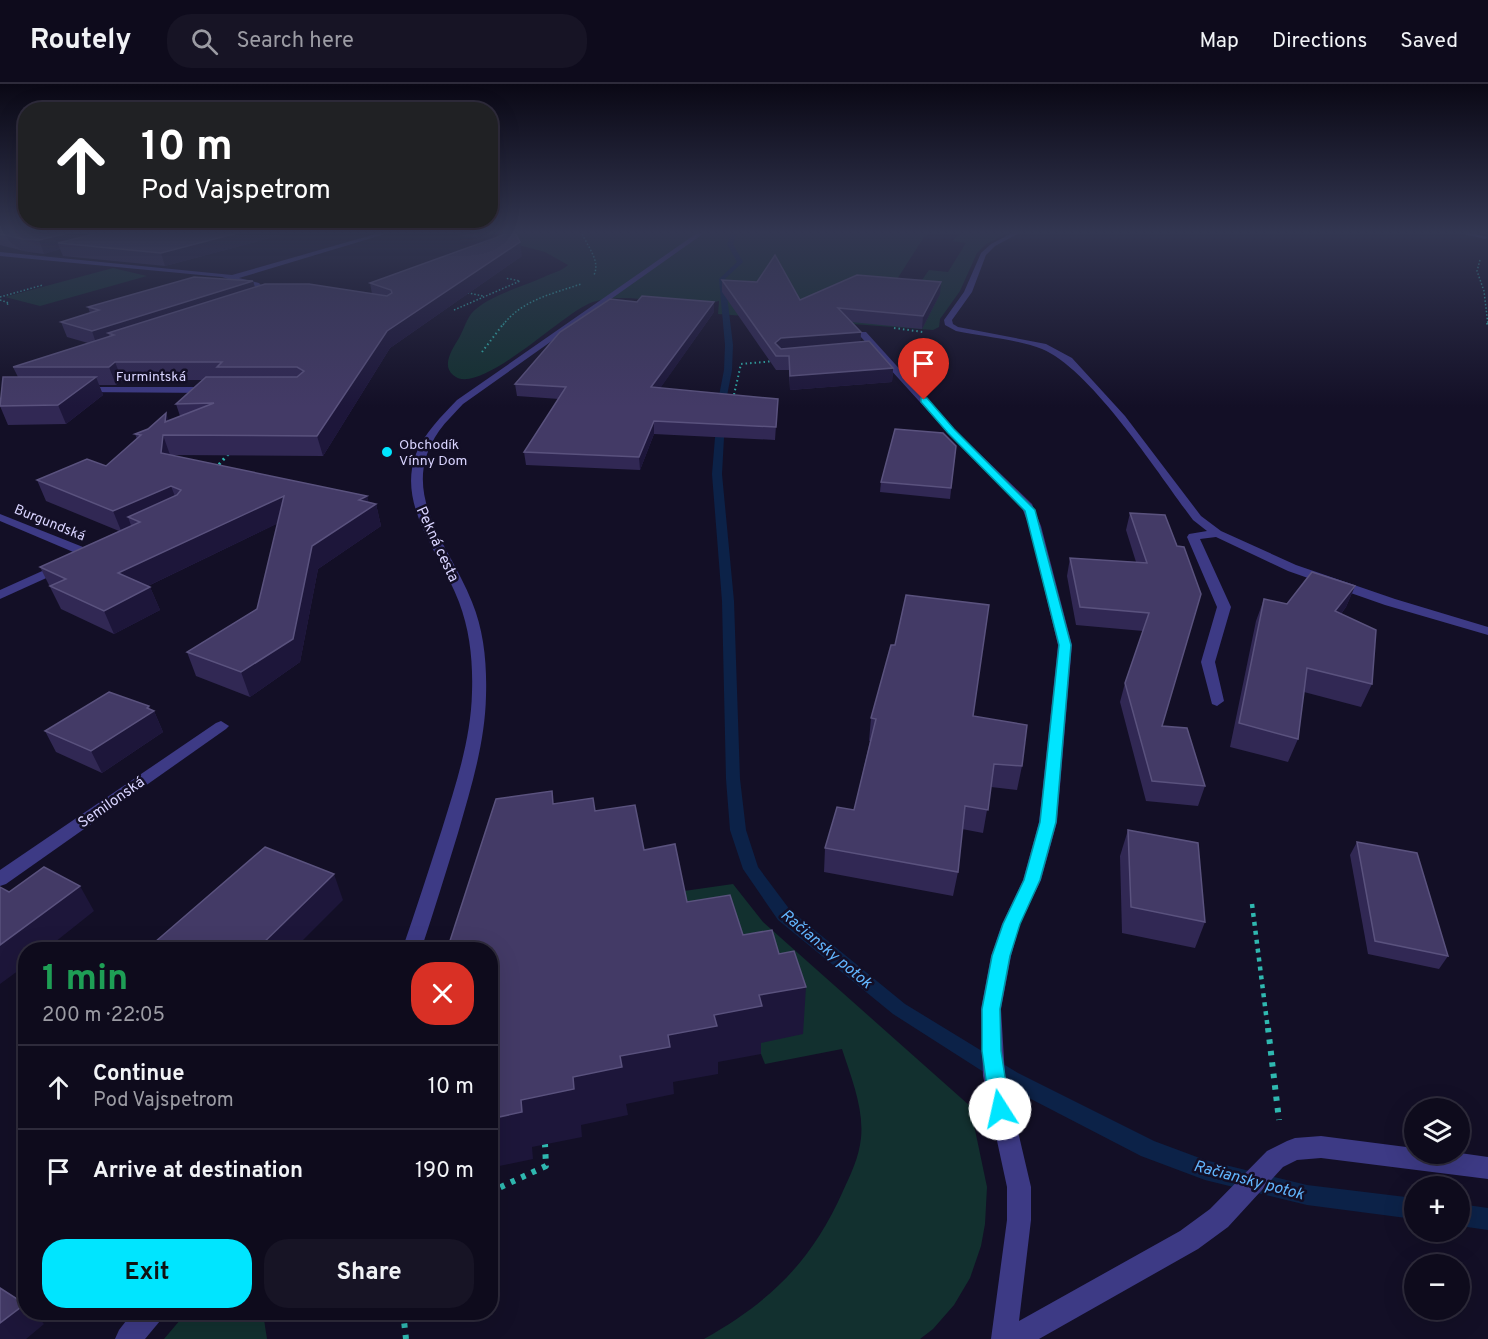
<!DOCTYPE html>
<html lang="en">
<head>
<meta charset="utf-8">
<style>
	:root { --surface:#0e0b1c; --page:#171425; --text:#f1f3f6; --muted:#9b9ba3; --line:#2e2b3b; --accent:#00e5ff }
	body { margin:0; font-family:Overpass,sans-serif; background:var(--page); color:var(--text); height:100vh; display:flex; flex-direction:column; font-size:22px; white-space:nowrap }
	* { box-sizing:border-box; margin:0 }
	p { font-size:20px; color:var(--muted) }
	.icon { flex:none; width:33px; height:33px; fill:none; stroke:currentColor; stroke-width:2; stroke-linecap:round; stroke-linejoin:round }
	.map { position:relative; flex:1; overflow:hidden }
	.sheet { position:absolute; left:18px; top:858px; width:480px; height:378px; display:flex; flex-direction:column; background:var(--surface); border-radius:24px; box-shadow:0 6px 24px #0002,0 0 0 2px var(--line) }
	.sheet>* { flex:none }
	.banner { position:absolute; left:18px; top:18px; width:480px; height:126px; border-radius:24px; box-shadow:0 6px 24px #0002,0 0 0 2px var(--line); background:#202124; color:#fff; overflow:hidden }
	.fabs { position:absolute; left:1404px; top:1014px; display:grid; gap:12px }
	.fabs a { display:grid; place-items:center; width:66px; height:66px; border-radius:50%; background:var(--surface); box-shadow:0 6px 24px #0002,0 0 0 2px var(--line); font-size:30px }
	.pin { position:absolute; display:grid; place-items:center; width:51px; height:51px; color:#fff; margin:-62px -26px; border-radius:50% 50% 50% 0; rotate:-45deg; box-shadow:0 0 6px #0007 }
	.pin .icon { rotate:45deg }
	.me { position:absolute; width:66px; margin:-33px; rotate:350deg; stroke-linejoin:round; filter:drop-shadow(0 0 4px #0008) }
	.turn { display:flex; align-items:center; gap:21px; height:126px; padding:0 24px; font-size:27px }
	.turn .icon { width:78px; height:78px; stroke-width:2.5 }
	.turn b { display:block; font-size:42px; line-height:51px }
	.round { display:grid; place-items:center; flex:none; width:63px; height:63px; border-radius:24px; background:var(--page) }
	.head { display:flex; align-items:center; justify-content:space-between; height:102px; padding:0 24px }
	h1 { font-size:36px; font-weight:700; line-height:45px; color:#1e9e55 }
	.primary-button { display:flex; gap:12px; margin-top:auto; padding:12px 24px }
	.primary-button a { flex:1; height:69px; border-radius:24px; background:var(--accent); color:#111; font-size:24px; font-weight:700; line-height:69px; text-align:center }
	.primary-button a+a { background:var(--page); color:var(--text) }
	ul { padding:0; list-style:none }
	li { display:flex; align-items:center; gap:18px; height:84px; padding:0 24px; border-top:2px solid var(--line) }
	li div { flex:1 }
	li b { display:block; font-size:22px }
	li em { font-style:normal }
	header { display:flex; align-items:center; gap:36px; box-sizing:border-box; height:84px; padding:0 30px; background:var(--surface); border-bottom:2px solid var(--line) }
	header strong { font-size:28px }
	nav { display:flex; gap:33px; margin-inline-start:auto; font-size:21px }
	.search { width:420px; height:54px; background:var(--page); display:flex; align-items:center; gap:15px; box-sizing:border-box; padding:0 21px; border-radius:24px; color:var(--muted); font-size:22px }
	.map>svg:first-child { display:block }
</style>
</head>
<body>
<header>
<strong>Routely</strong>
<div class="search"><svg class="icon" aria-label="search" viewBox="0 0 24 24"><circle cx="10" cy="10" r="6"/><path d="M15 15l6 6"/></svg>Search here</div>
<nav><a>Map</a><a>Directions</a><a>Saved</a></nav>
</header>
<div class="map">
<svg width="1488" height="1255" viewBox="0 0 1488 1255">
	<rect width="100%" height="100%" fill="#130f26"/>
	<g fill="#12302f">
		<path d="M519,147H932L924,153L871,236L893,238L929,186L948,188L966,159L952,157L965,147H1012L986,160L977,169L960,207L940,235L939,243L933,246L718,230L719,217C679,229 636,205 593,218C564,227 479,315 453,291C441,281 453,264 459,254C463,247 466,237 471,230C485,213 524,202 544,193C552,189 562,187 568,181L545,168L496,155Z"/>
		<polygon points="113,184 147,192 40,222 5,213"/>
		<path d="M733,800L763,838L970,1022L987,1103L985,1140L981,1162L970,1194L954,1221L933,1245L920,1255H704C771,1217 812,1177 843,1107C851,1090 859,1073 861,1054C864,1024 851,993 842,965L765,980L761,970L690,866L677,808Z"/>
		<polygon points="186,1229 263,1229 267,1255 164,1255"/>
	</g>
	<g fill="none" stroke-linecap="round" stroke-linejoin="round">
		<g fill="#0c2248" fill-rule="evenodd">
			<polygon points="732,147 738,147 733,160 743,178 725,195 733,261 732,286 726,317 722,390 734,517 740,695 746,746 758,783 790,826 905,920 1018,989 1154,1057 1205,1076 1307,1101 1414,1114 1414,1135 1307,1121 1205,1096 1141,1072 1004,1001 893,930 778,836 743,785 730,746 726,695 722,517 712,390 718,317 724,286 725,261 719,195 737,178 727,160"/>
			<polygon points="1460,1120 1488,1124 1488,1146 1460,1142"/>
		</g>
		<g stroke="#2fb8b0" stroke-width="1.5" stroke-dasharray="1.5 2" stroke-linecap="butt">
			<path d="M581,147C586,161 601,176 594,191"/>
			<polyline points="1480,176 1477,187 1484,207 1488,241"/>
			<polyline points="464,208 483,212"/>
			<polyline points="0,213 43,201"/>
			<polyline points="0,216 9,219 6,221"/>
			<polyline points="454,226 520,197 505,194"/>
			<path d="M503,241C522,216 552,210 581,200"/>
		</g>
		<g stroke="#2fb8b0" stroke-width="2" stroke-dasharray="1.5 3" stroke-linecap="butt">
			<polyline points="1487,239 1488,243"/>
			<polyline points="894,244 923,248"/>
			<polyline points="482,268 504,239"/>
			<polyline points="733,315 741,280 775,277"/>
		</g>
		<polyline stroke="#2fb8b0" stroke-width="3" stroke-dasharray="2 4" stroke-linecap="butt" points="215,385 230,368"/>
		<polyline stroke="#2fb8b0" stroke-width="4.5" stroke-dasharray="4 5" stroke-linecap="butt" points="1252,820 1268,946"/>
		<g stroke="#2fb8b0" stroke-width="6" stroke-dasharray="4.5 7" stroke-linecap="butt">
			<polyline points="1268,944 1279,1036"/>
			<polyline points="490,1108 546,1082 545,1060"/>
			<polyline points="403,1228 406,1255"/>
		</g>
		<g fill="#3d3a85" fill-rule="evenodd">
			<polygon points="386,147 395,147 239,194 259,199 270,210 279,211 268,214 253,203 222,193 0,172 0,168 232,191"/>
			<path d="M700,147H707L463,320C455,329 446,337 439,347C396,409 450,461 472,518C484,547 487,580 486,612C485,659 471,704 458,749C446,788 434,827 421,866H402C416,826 429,785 442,745C456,700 471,655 472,608C473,578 470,547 459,518C442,472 396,422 416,370C424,349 442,332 457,316Z"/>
			<path d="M1016,147H1023L995,162L986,171L972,208L952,236L953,240L958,243L1046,260L1072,274L1125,332L1201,432L1221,447L1296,481L1395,515L1488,543V551L1385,521L1288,487L1216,453L1200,455L1231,523L1215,578L1224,617L1217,622L1212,620L1201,578L1217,523L1187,453L1189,450L1207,447L1193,436C1159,391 1092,286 1042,265C1022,256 979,252 956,247L945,241L944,236L964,208L981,169L991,160Z"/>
			<polygon points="1451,147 1463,147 1488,153 1485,155"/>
			<polygon points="860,248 866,248 954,345 1032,420 1041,442 1072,561 1057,738 1041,796 1020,840 1011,872 1001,925 1005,992 1031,1103 1031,1136 1019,1237 1180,1147 1210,1125 1267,1067 1287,1057 1295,1054 1321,1052 1414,1064 1414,1070 1460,1069 1488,1073 1488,1095 1321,1074 1297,1076 1283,1083 1228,1143 1198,1165 1039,1255 991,1255 1007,1136 1007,1103 983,992 981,925 991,872 1002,840 1023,796 1039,738 1058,561 1029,442 1021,421 948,349 860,252"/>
			<polygon points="80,303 212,303 217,306 212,309 77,308 75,306"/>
			<polygon points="0,430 93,467 95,470 89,474 85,473 0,437"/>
			<polygon points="60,479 66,483 64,486 0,515 0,506"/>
			<polygon points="221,637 229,642 226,645 6,800 0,802 0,786 216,639"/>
			<polygon points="133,1228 164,1228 160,1237 145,1255 115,1255 119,1246"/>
		</g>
	</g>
	<g fill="#312854">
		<polygon points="0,147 296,147 165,182 63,172 60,165 44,170 28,168 0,161"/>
		<polygon points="435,147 497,147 477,154"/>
		<polygon points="522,172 390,264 323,372 170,371 367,412 368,418 376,420 381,442 318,485 300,578 250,613 196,592 187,568 257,525 278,439 148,502 150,503 160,526 114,550 61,525 40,483 119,447 46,417 37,396 106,382 137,355 135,350 180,332 176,320 202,296 122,296 116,301 99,301 103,311 66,340 8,341 0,322 0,318 18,293 13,283 88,259 67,253 61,238 90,229 88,223 253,197 255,203 372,210 370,199"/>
		<polygon points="722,196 800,216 940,210 922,245 851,238 861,248 860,258 893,284 892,298 790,306 789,286 776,286 722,208"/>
		<polygon points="714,228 660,304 777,327 775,356 654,350 640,386 526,381 524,368 559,315 517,312 515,300"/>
		<polygon points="956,362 950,415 880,408 881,398"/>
		<polygon points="1130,429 1165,431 1162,642 1205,702 1198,722 1146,717 1120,618 1125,599 1143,547 1076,541 1067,492 1070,474 1136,478 1126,446"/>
		<polygon points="1355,502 1346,523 1341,530 1372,600 1361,623 1304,608 1298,655 1288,678 1230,663 1256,537 1264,515 1287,520"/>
		<polygon points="149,622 150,625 154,627 163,648 102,689 56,668 45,647"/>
		<polygon points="973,632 1022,682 1017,706 991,703 983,749 962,745 958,788 953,812 824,788 825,764 854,726 870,657 869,657 871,634"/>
		<polygon points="1128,746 1205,838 1195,864 1122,849 1120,772"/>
		<polygon points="1357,758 1448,872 1439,885 1368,870 1350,771"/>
	</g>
	<g fill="#1d163a">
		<polygon points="77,147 132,147 58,159 60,165 44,170 39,156"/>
		<polygon points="245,147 296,147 165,182 161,169"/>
		<polygon points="476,147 497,147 477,154"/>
		<polygon points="520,158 522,172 390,264 323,372 317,352 387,247"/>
		<polygon points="253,197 257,211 108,249 111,257 97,262 92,247"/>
		<polygon points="941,198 940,210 922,245 923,232"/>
		<polygon points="714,218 714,228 652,316 651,303"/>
		<polygon points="861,248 860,262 781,268 775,259 781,254"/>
		<polygon points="115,278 122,296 116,301 109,283"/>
		<polygon points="893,284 892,298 790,306 790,292"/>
		<polygon points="96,293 103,311 66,340 58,321"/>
		<polygon points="166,329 173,348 165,338"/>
		<polygon points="654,337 654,350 640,386 639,373"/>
		<polygon points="163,351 170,371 161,369"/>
		<polygon points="171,402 179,423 140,438 128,433 132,444 122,449 113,427"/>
		<polygon points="284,412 291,433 127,512 118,489"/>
		<polygon points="367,412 370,424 376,420 381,442 318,485 300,578 250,613 241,588 312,462 359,416"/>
		<polygon points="1355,502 1346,523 1326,549 1335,527"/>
		<polygon points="150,503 160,526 114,550 104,527"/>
		<polygon points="149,622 151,628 154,627 163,648 102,689 91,667"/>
		<polygon points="334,790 343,816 293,866 256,866"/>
		<polygon points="80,802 94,827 45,866 26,866 26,881 0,900 0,861"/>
		<polygon points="806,903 803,950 761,959 761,970 718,978 718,990 673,998 674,1010 626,1020 628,1031 581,1041 582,1053 532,1063 533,1075 490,1084 490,1035 521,1016 759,911"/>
		<polygon points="25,1220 26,1221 26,1228 33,1228 44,1240 26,1255 0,1255 0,1239"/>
	</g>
	<g fill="#433a66" stroke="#5a527e" stroke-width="1.5">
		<polygon points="0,147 77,147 39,156 23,155 0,150"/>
		<polygon points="106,147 245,147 161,169 58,159"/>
		<polygon points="514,147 520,158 387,247 317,352 163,351 161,369 367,412 359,416 376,420 312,462 293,555 241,588 187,568 257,525 284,412 118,489 150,503 104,527 50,502 66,495 40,483 140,438 128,433 177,411 181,406 171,402 113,427 37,396 87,375 106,382 141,351 135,350 148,345 166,329 165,338 214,319 176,320 206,293 297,293 304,287 297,283 217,283 222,278 115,278 109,283 13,283 114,251 108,249 265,200 309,200 387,212 392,209 391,206 370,199"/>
		<polygon points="775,171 800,216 857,191 941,198 923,232 838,224 861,248 781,254 775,259 781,265 869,257 893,284 790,292 789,272 776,272 722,196 757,198"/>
		<polygon points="194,193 253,197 92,247 61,238 99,226 88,223"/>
		<polygon points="642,212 714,218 651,303 778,315 776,343 654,337 639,373 524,368 566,303 515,300 560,248 610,215 637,218"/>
		<polygon points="3,293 96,293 58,321 0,322"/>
		<polygon points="895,345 943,349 956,362 951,404 881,398"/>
		<polygon points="1130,429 1165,431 1177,462 1184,463 1201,510 1162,642 1187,644 1205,702 1152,697 1125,599 1149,529 1080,523 1070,474 1147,479"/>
		<polygon points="1312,488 1355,502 1335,527 1376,546 1372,600 1307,584 1298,655 1239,639 1264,515 1287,520"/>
		<polygon points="906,511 989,521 973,632 1027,641 1022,682 994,680 988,726 965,722 958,788 825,764 837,723 854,726 876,635 871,634 891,561 895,561"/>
		<polygon points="109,608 149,622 147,624 154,627 91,667 45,647"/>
		<polygon points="552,707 553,720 593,714 595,727 635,721 644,766 675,760 687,818 730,811 743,851 772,846 779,870 794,867 806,903 759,911 762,922 714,931 717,942 668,951 670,963 620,972 622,983 573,993 574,1005 521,1016 522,1028 490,1035 490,866 447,866 496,715"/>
		<polygon points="1128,746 1198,759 1205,838 1131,823"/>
		<polygon points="1357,758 1417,769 1448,872 1375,857"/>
		<polygon points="265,763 334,790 256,866 143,866 152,857 155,858"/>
		<polygon points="44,783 80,802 0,861 0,803 9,808"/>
		<polygon points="0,1204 25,1220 0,1239"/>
	</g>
	<linearGradient id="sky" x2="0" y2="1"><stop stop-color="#0a0815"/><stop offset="0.46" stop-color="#333752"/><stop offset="1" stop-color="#333752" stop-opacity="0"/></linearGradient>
	<rect width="1488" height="323" fill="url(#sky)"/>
	<polygon fill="#00e5ff" stroke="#0095a6" stroke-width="1.5" points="921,314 927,314 954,345 1035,426 1071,561 1056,738 1040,796 1020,840 1010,872 1000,925 1001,967 1010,1025 1007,1031 1000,1034 993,1031 990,1025 982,967 982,925 992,872 1003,840 1024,796 1040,738 1059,561 1025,427 948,349 921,318"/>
	<circle fill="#00e5ff" stroke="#130f26" stroke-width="2" cx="387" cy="368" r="6"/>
	<g text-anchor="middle" stroke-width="5" stroke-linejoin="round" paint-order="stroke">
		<g font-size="14" fill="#d9d4ff" stroke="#130f26">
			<text x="151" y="297">Furmintská</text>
			<text transform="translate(50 438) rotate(22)" y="5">Burgundská</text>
		</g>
		<g font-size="14" fill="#d9d4ff" stroke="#130f26" text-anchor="start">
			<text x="399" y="365">Obchodík<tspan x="399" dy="16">Vínny Dom</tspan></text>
		</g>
		<g font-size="15" fill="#d9d4ff" stroke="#130f26">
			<text transform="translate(438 460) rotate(65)" y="5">Pekná cesta</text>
			<text transform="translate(111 718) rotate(-35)" y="5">Semilonská</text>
		</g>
		<g font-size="16" font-style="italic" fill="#62b6ff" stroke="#130f26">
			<text transform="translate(827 864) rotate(40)" y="6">Račiansky potok</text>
			<text transform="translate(1249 1095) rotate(15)" y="6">Račiansky potok</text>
		</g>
	</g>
</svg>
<div class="fabs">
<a><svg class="icon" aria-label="layers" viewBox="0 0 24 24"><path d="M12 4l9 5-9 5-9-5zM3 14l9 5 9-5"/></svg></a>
<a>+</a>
<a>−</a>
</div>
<div class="pin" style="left:924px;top:316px;background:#d93025"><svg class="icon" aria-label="arrive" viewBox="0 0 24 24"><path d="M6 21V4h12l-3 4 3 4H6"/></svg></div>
<svg class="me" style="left:1000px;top:1025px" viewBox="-20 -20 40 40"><circle r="19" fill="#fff"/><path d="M0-13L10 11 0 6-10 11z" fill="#00e5ff"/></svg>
<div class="banner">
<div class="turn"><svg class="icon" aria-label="ahead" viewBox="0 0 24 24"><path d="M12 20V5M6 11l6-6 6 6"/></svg><div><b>10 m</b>Pod Vajspetrom</div></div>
</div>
<section class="sheet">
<div class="head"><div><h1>1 min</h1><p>200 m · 22:05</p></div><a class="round" style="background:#d93025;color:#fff"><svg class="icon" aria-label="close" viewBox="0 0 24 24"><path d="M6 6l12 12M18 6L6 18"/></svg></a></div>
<ul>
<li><svg class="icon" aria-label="ahead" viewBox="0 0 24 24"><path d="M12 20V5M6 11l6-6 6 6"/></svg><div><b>Continue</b><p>Pod Vajspetrom</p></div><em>10 m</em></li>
<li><svg class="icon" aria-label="arrive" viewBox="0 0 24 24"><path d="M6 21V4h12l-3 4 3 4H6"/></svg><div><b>Arrive at destination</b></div><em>190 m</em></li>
</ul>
<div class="primary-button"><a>Exit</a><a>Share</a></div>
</section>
</div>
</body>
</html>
